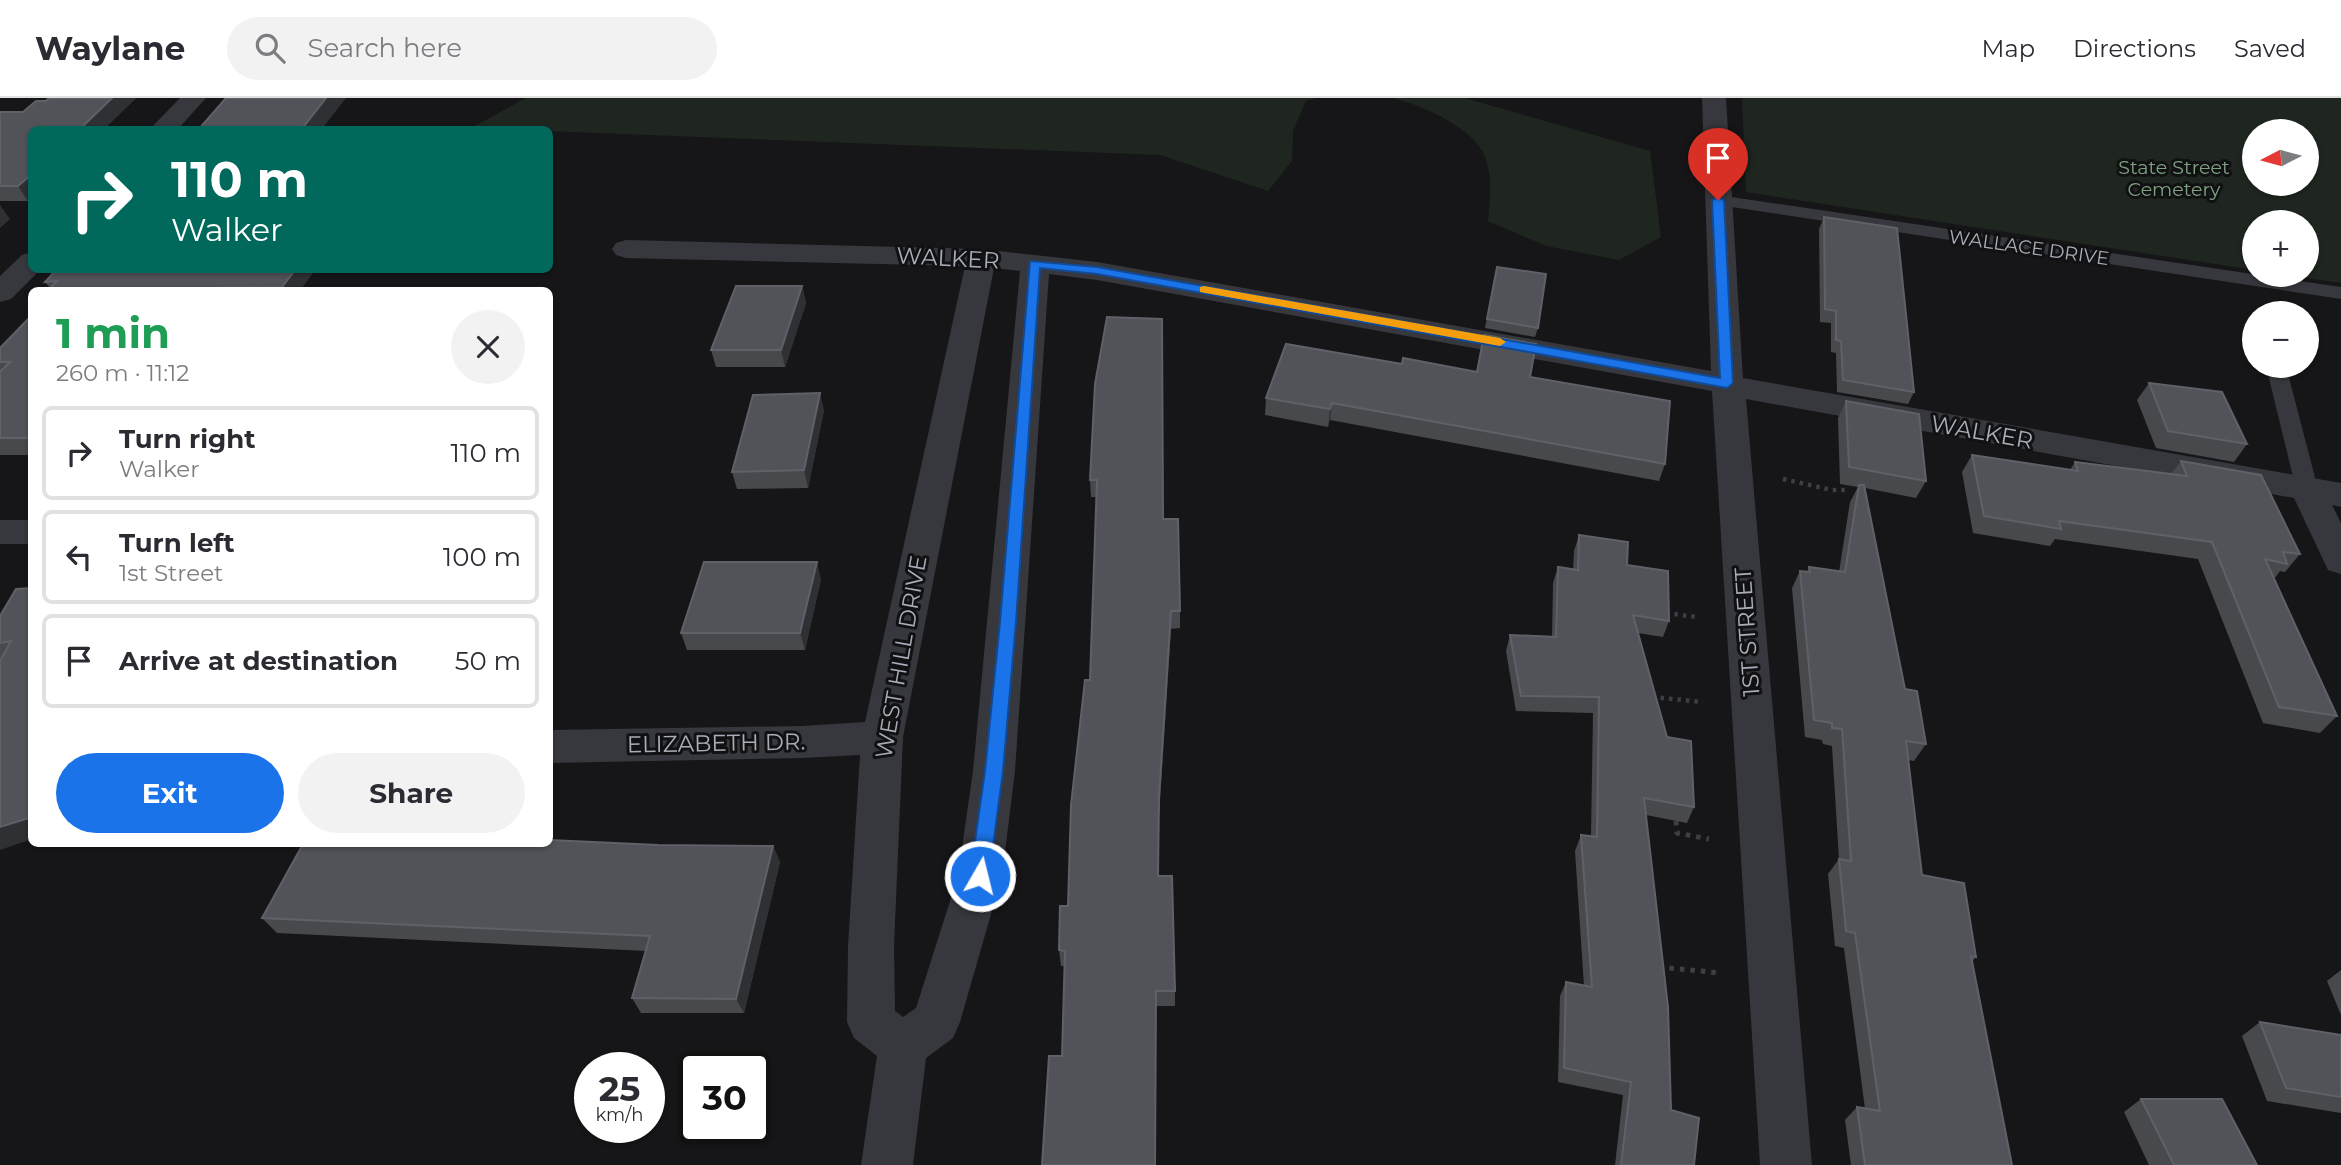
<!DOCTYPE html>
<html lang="en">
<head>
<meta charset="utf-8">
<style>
	:root { --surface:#fff; --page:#f2f2f3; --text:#2b2b33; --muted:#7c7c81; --line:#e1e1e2; --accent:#1a73e8 }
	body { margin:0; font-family:Montserrat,sans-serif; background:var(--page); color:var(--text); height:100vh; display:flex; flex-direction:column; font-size:26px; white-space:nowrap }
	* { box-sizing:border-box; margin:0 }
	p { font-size:23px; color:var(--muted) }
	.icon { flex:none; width:38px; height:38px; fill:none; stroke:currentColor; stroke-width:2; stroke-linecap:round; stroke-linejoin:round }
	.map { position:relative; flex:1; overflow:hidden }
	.sheet { position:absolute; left:28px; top:189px; width:525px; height:560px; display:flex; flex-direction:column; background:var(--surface); border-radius:10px; box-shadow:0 2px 5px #0004 }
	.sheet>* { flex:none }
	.guide { position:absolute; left:28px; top:28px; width:525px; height:147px; border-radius:10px; box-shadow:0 2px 5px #0004; background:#00695c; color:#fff; overflow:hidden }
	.needle { width:46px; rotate:264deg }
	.tools { position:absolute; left:2242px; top:21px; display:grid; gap:14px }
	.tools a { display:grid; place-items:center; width:77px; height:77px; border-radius:50%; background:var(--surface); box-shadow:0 2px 5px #0004; font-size:35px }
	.speed { position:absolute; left:574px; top:954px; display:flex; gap:14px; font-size:35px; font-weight:700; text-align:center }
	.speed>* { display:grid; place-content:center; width:91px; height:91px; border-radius:50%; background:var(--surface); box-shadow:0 2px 5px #0004; line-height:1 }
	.speed small { font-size:18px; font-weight:400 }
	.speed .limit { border:4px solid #111; border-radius:10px; background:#fff; color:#111 }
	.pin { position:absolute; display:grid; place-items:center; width:60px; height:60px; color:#fff; margin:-72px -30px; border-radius:50% 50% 50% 0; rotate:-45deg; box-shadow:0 0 7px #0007 }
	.pin .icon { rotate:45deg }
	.me { position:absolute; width:77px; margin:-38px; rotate:8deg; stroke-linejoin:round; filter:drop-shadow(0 0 5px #0008) }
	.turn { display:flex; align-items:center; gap:24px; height:147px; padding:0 28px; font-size:32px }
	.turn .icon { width:91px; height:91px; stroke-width:2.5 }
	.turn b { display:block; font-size:49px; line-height:60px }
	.round { display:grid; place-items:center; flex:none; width:74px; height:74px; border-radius:37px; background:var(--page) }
	.headline { display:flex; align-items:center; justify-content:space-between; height:119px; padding:0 28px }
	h1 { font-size:42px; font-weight:700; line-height:52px; color:#1e9e55 }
	.cta { display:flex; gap:14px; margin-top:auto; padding:14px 28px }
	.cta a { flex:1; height:80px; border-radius:42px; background:var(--accent); color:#fff; font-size:28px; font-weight:700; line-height:80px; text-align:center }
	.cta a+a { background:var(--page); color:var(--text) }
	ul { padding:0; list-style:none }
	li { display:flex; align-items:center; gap:21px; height:94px; margin:0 14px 10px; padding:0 14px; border:4px solid var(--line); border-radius:10px }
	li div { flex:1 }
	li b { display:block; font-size:26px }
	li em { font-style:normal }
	header { display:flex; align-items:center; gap:42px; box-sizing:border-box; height:98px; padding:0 35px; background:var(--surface); border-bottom:2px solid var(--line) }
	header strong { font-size:33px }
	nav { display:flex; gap:38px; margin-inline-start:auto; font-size:24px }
	.search { width:490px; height:63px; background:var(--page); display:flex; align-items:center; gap:18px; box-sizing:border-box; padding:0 24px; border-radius:38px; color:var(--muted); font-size:26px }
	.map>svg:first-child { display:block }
</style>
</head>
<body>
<header>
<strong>Waylane</strong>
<div class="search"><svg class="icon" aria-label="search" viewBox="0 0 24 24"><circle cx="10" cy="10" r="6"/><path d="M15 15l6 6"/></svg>Search here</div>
<nav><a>Map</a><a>Directions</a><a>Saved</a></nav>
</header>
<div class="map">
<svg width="2341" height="1067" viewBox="0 0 2341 1067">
	<rect width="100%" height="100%" fill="#161618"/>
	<g fill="#1e261f" fill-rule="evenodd">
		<polygon points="526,0 1316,0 1306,3 1293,33 1292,63 1268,93 1160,57 471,30"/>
		<path d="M1392,0H1465L1650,53L1661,139L1619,162L1546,148L1488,123C1490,101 1493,81 1485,59C1475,30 1420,6 1392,0Z"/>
		<path d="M1742,0H2341V185L2287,177H2306V124H2254V172L1746,94ZM2254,33H2306V86H2254Z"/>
	</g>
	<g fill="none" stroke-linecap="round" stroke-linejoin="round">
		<polyline stroke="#3d3f44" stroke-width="3.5" stroke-dasharray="2.5 3.5" stroke-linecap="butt" points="108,30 121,30"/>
		<g stroke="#3d3f44" stroke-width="4.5" stroke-dasharray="3.5 5" stroke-linecap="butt">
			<polyline points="1783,381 1832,392 1848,392"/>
			<polyline points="1666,515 1696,519"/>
			<polyline points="1652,599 1703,604"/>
		</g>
		<g stroke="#3d3f44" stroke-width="5" stroke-dasharray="4.5 6" stroke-linecap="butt">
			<polyline points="1676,723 1677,735 1709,741"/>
			<polyline points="1659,869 1720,875"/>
		</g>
		<g fill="#37383d" fill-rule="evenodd">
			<polygon points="1718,97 2341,189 2341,201 1712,106 1709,102 1712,98"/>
			<polygon points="2266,268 2286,268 2318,391 2315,396 2307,398 2299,396 2296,391"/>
		</g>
		<g fill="#37383d" fill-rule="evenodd">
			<polygon points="180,0 206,0 177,32 149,32"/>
			<path d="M1702,0H1726L1743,280L2341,385V409L2332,407L2341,425V476L2328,472L2294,400L1746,301L1812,1067H1760L1712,293L1097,182L1049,176L1015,673L1002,778L960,924L953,940L926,960L913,1067H861L877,958L854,940L847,924L848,848L860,657L802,660L550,665V632L802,628L865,624L965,168L626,160L616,157L612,151L616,145L626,142L981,151L1097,164L1711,273ZM994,170L1020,173L973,673L958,778L916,910L903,919L895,913L894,848L903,639Z"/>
			<polygon points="32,154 32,172 40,172 11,201 0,204 0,178 22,157"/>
			<rect x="0" y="422" width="32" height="24"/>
		</g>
	</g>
	<g fill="#47494d">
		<polygon points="49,0 136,0 103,32 32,32 32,100 28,103 0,103 0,14 23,14 46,3"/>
		<polygon points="1824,119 1914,294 1908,306 1837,294 1836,255 1831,254 1831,225 1820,224 1819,131"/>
		<polygon points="1497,169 1538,230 1535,239 1485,230"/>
		<polygon points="56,172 315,172 300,192 48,192 50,190 45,184"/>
		<polygon points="802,188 806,205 785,269 716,269 711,252"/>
		<polygon points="32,217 32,357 0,357 0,250"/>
		<polygon points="1107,219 1163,421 1180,513 1180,530 1171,531 1159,717 1159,778 1175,893 1175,908 1157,908 1062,958 1065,868 1061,868 1059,852 1068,808 1090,582 1097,399 1091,399 1090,382"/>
		<polygon points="1402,266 1530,279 1665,366 1659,383 1330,322 1328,329 1265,317 1266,300"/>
		<polygon points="2149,285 2247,346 2234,364 2156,350 2137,302"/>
		<polygon points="1846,303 1926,383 1916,400 1865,390 1905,591 1926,646 1914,663 1908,662 1922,777 1976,859 1972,864 2012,1067 1851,1067 1845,1022 1857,1009 1865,1011 1844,850 1835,848 1828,776 1839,761 1832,648 1823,646 1822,642 1805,639 1792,490 1800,473 1807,474 1809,469 1839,474 1850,404 1858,389 1840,386 1838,320"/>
		<polygon points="824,312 808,390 737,391 732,374"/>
		<polygon points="1972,357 2070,372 2075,364 2171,376 2181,363 2300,456 2285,474 2280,473 2274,481 2337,618 2320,635 2263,625 2198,461 2055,441 2050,448 1973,435 1962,374"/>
		<polygon points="1579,437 1627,467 1669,523 1663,539 1638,535 1667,639 1694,709 1687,725 1646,717 1671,1012 1694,1067 1615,1067 1623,997 1558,984 1560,898 1566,884 1584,888 1575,753 1581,737 1591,738 1593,615 1516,613 1506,553 1510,537 1552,538 1553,485 1558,469 1573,472 1574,453"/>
		<polygon points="821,481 805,552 687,552 681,535"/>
		<polygon points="16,491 32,741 0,563 0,518"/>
		<polygon points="658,747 773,748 780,764 744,915 641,915 632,900 646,853 277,835 262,820"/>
		<polygon points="2341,872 2341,917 2327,883"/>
		<polygon points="2260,924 2341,937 2341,1015 2267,1003 2242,938"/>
		<polygon points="2141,1001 2257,1067 2149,1067 2124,1014"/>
	</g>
	<g fill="#2f3033">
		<polygon points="112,0 136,0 103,32 79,32"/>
		<polygon points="326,0 346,0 321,32 301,32"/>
		<polygon points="32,76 32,100 28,103 18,88"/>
		<polygon points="0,107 10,121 0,130"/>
		<polygon points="295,172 315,172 300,192 285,192 282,189"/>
		<polygon points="802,188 806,205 785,269 781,252"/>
		<polygon points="820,295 824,312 808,390 804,372"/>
		<polygon points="1332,305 1330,322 1328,329 1330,311"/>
		<polygon points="817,464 821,481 805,552 800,535"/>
		<polygon points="1171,513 1171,531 1159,717 1159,700"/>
		<polygon points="32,719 32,741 0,752 0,729"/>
		<polygon points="773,748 780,764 744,915 736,901"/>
	</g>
	<g fill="#525359" stroke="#5f6168" stroke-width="2">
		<polygon points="49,0 112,0 79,32 32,32 32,76 18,88 0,88 0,14 23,14 36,3 46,3"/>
		<polygon points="226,0 326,0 301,32 198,32"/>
		<polygon points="1824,119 1897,130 1914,294 1843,282 1841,243 1836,242 1836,213 1825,211"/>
		<polygon points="1497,169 1546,176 1538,230 1487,221"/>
		<polygon points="56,172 295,172 282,189 140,191 139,192 48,192 57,183 45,184"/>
		<polygon points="736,188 802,188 781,252 711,252"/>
		<polygon points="32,217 32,340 0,340 0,274 10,264 0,264 0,250"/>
		<polygon points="1107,219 1162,221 1163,421 1178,421 1180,513 1171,513 1159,700 1158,778 1172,778 1175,893 1156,893 1155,1067 1042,1067 1049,958 1062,958 1065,853 1059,852 1060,808 1068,808 1071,707 1085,582 1090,582 1097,382 1090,382 1095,286"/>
		<polygon points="1484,237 1536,246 1530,279 1670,303 1665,366 1332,305 1330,311 1266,300 1286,246 1402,266 1403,260 1477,274"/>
		<polygon points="2149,285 2222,294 2247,346 2168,333"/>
		<polygon points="820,295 804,372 732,374 753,297"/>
		<polygon points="1846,303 1919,316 1926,383 1849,369"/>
		<polygon points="1972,357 2078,373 2075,364 2187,378 2181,363 2261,377 2300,456 2283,454 2287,466 2265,461 2337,618 2279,609 2212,444 2059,423 2061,431 1984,418"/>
		<polygon points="1859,387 1864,387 1905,591 1917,593 1926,646 1906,643 1922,777 1964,785 1976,859 1971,858 2012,1067 1865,1067 1857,1009 1880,1013 1855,835 1846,833 1839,761 1851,763 1842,631 1832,630 1832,625 1814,622 1800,473 1810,474 1809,469 1845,474"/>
		<polygon points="1579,437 1628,444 1627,467 1668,473 1669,523 1633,517 1667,639 1691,643 1694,709 1644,700 1668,909 1671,1012 1699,1020 1694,1067 1621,1067 1631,984 1564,970 1566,884 1592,889 1581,737 1597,739 1599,599 1521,598 1510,537 1556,539 1558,469 1578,472"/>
		<polygon points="704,464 817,464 800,535 681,535"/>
		<polygon points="32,490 32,719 0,729 0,563 11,543 0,545 0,518 16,491"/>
		<polygon points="550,742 658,747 773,748 736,901 632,900 650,838 262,820 303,746 550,746"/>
		<polygon points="2260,924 2341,937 2341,999 2286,990"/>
		<polygon points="2141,1001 2222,1001 2257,1067 2174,1067"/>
	</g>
	<polygon fill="#1a73e8" stroke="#114b97" stroke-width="2" points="1718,99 1724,102 1733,285 1727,290 1097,176 1040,170 1016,524 1003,673 989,778 986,784 980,786 973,784 970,778 985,673 1000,524 1030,163 1097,169 1720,280 1712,102"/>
	<polygon fill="#f59e0b" points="1204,188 1500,240 1506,244 1500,248 1200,194 1200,189"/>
	<g text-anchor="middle" stroke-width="6" stroke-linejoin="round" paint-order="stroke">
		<g font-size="19" fill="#7fa381" stroke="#111113">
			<text x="2174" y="76">State Street<tspan x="2174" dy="22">Cemetery</tspan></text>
		</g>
		<g font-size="19" fill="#a8adb8" stroke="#111113">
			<text transform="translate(2029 149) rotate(8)" y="7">WALLACE DRIVE</text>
		</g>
		<g font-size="23" fill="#a8adb8" stroke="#111113">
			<text transform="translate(948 160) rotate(3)" y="8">WALKER</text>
			<text transform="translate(1982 334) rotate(10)" y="8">WALKER</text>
			<text transform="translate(1747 534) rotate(-94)" y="8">1ST STREET</text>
			<text transform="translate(901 559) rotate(-80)" y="8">WEST HILL DRIVE</text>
			<text transform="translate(716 645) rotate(-1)" y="8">ELIZABETH DR.</text>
		</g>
	</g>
</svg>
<div class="tools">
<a><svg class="needle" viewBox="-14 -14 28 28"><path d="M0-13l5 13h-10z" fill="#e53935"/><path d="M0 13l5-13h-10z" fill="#7c7c81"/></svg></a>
<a>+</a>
<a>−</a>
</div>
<div class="speed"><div>25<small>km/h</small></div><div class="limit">30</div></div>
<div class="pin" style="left:1718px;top:102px;background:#d93025"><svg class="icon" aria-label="arrive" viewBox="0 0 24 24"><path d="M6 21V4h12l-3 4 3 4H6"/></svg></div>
<svg class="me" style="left:980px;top:778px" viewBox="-20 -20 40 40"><circle r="17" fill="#1a73e8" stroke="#fff" stroke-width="3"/><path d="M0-11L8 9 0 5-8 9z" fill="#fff"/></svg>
<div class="guide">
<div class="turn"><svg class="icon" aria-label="right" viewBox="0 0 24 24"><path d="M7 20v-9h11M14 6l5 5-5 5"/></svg><div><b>110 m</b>Walker</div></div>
</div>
<section class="sheet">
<div class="headline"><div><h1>1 min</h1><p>260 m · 11:12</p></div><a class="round"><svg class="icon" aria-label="close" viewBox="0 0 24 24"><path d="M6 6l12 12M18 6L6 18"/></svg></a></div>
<ul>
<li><svg class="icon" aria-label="right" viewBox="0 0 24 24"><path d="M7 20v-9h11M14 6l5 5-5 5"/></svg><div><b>Turn right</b><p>Walker</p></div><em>110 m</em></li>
<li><svg class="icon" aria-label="left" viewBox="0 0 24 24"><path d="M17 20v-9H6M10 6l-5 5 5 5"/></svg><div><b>Turn left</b><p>1st Street</p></div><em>100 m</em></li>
<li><svg class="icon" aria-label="arrive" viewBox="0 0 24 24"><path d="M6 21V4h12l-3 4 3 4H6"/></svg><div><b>Arrive at destination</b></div><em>50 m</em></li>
</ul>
<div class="cta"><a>Exit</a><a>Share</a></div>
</section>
</div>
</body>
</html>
